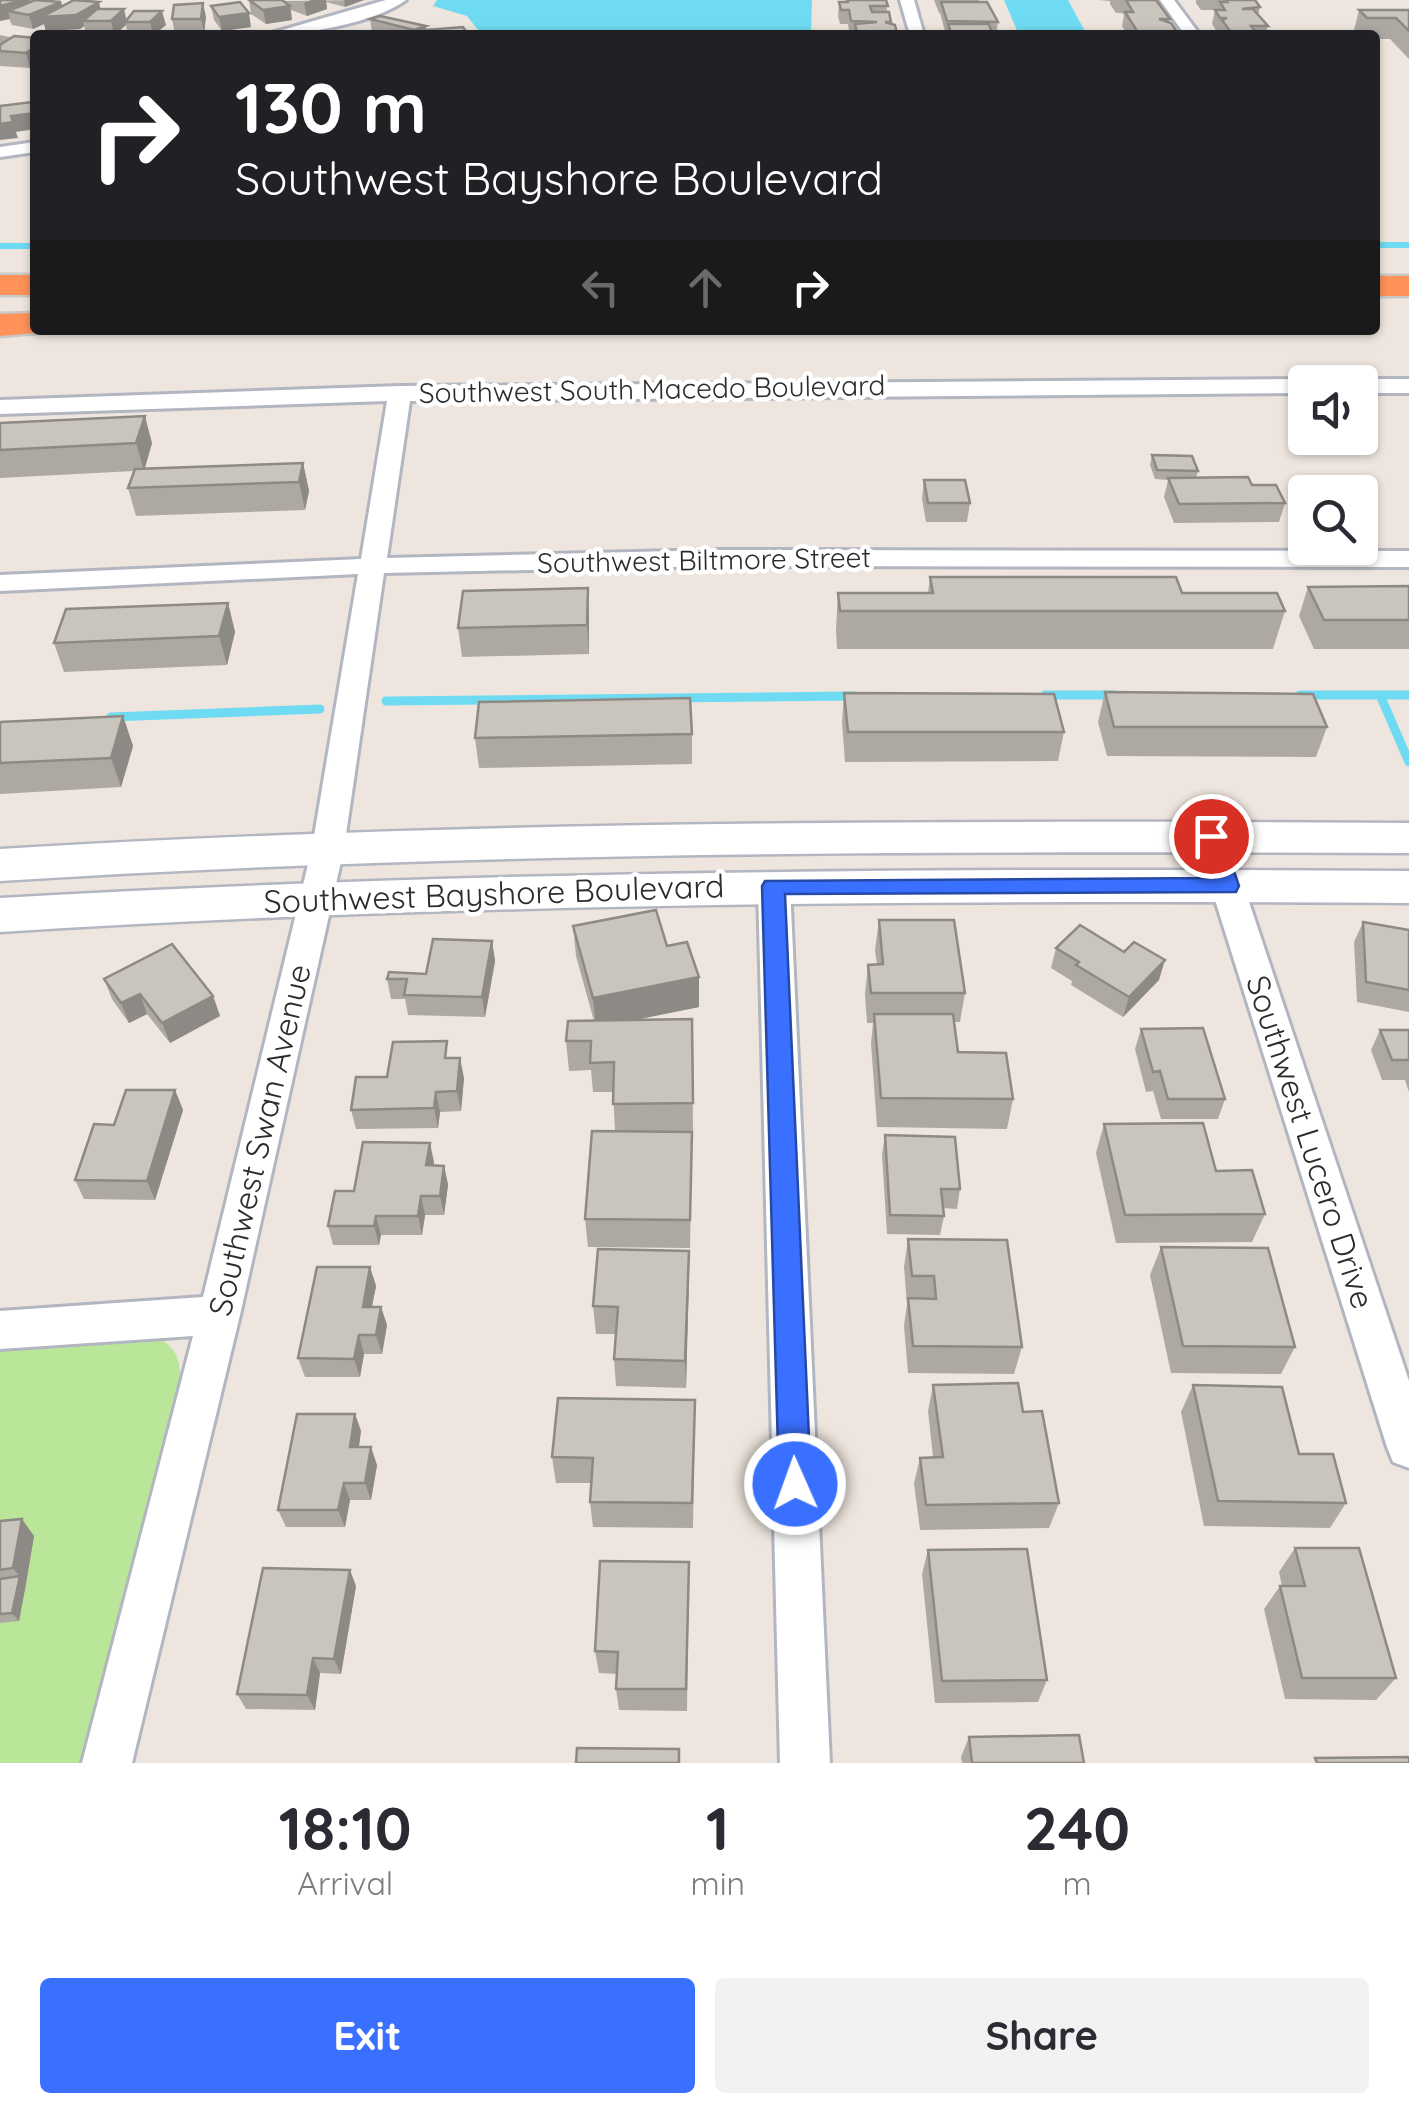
<!DOCTYPE html>
<html lang="en">
<head>
<meta charset="utf-8">
<style>
	:root { --surface:#fff; --page:#f2f2f3; --text:#2b2b33; --muted:#7c7c81; --accent:#3a70ff }
	body { margin:0; font-family:Quicksand,sans-serif; background:var(--page); color:var(--text); height:100vh; display:flex; flex-direction:column; font-size:38px; white-space:nowrap }
	* { box-sizing:border-box; margin:0 }
	p { font-size:32px; color:var(--muted) }
	.icon { flex:none; width:55px; height:55px; fill:none; stroke:currentColor; stroke-width:2; stroke-linecap:round; stroke-linejoin:round }
	.map { position:relative; height:1763px; overflow:hidden }
	.sheet { display:flex; flex-direction:column; background:var(--surface); flex:1 }
	.sheet>* { flex:none }
	.top-card { position:absolute; left:30px; top:30px; width:1350px; height:305px; border-radius:10px; box-shadow:0 2px 8px #0004; background:#202124; color:#fff; overflow:hidden }
	.controls { position:absolute; left:1288px; top:365px; display:grid; gap:20px }
	.controls a { display:grid; place-items:center; width:90px; height:90px; border-radius:10px; background:var(--surface); box-shadow:0 2px 8px #0004; font-size:50px }
	.pin { position:absolute; display:grid; place-items:center; width:85px; height:85px; color:#fff; margin:-42px; border:5px solid #fff; border-radius:50%; box-shadow:0 2px 10px #0007 }
	.me { position:absolute; width:110px; margin:-55px; rotate:358deg; stroke-linejoin:round; filter:drop-shadow(0 0 8px #0008) }
	.turn { display:flex; align-items:center; gap:35px; height:210px; padding:0 40px; font-size:45px }
	.turn .icon { width:130px; height:130px; stroke-width:2.5 }
	.turn b { display:block; font-size:70px; line-height:85px }
	.lanes { display:flex; align-items:center; height:95px; padding:0 40px; background:#0003; justify-content:center; gap:50px; direction:ltr }
	.lanes .off { opacity:.35 }
	.eta { display:flex; justify-content:space-evenly; align-items:center; height:170px; text-align:center }
	.eta b { font-size:60px; font-weight:700; line-height:70px }
	.action { display:flex; gap:20px; margin-top:auto; padding:20px 40px }
	.action a { flex:1; height:115px; border-radius:10px; background:var(--accent); color:#fff; font-size:40px; font-weight:700; line-height:115px; text-align:center }
	.action a+a { background:var(--page); color:var(--text) }
	.map>svg:first-child { display:block }
</style>
</head>
<body>
<div class="map">
<svg width="1409" height="1763" viewBox="0 0 1409 1763">
	<rect width="100%" height="100%" fill="#eee6de"/>
	<path fill="#bae699" d="M146,1332C176,1346 179,1352 181,1384L82,1763H0V1342Z"/>
	<g fill="#6fdbf2">
		<polygon points="437,0 812,0 811,35 482,35 467,16 433,6"/>
		<polygon points="1004,0 1068,0 1087,35 1019,35"/>
	</g>
	<g fill="none" stroke-linecap="round" stroke-linejoin="round">
		<g stroke="#6fdbf2" stroke-width="6">
			<polyline points="1375,245 1409,245"/>
			<polyline points="0,246 35,246"/>
		</g>
		<g stroke="#6fdbf2" stroke-width="9">
			<polyline points="1045,695 1113,695"/>
			<polyline points="1300,695 1409,695"/>
			<polyline points="1380,695 1409,762"/>
			<polyline points="386,701 853,696"/>
			<polyline points="111,717 320,709"/>
		</g>
		<g stroke="#b2b6c0" stroke-width="6">
			<g id="minor">
				<path d="M386,0H406C375,23 303,35 265,35Z"/>
				<polygon points="900,0 914,0 924,35 910,35"/>
				<polygon points="1160,0 1174,0 1200,35 1185,35"/>
				<polygon points="35,142 35,152 0,157 0,147"/>
				<polygon points="1305,379 1314,382 1305,382 1305,393 410,401 387,558 718,550 1409,551 1409,567 718,566 384,573 344,848 240,1315 132,1763 82,1763 193,1336 0,1349 0,1311 203,1297 312,848 358,574 0,591 0,575 361,559 387,401 0,414 0,400 400,386"/>
				<polygon points="1360,379 1409,379 1409,393 1360,393 1360,382 1351,382"/>
				<polygon points="1211,825 1222,828 1227,836 1409,1381 1409,1468 1393,1462 1387,1447 1195,836 1200,828"/>
				<polygon points="774,874 786,878 790,886 830,1763 780,1763 758,886 762,878"/>
			</g>
		</g>
		<g stroke="#b2b6c0" stroke-width="5">
			<g id="secondary">
				<path d="M1233,822L1409,823V853C939,851 469,851 0,881V849C411,824 821,821 1233,822Z"/>
				<path d="M1233,870L1409,871V903C939,900 469,902 0,932V898C411,874 821,869 1233,870Z"/>
			</g>
		</g>
		<g stroke="#c8c8c8" stroke-width="5">
			<g id="motorway">
				<rect x="0" y="275" width="35" height="20"/>
				<rect x="1375" y="276" width="34" height="20"/>
				<polygon points="35,313 35,330 48,332 0,336 0,314"/>
			</g>
		</g>
		<use href="#minor" fill="#fff" fill-rule="evenodd"/>
		<use href="#secondary" fill="#fff" fill-rule="evenodd"/>
		<use href="#motorway" fill="#ff9258" fill-rule="evenodd"/>
	</g>
	<g fill="#ada9a2">
		<polygon points="0,0 61,2 62,6 101,9 127,20 134,11 166,25 154,35 128,35 126,25 115,35 87,35 84,26 80,29 46,31 44,24 33,29 12,25"/>
		<polygon points="249,0 284,1 364,0 345,7 326,2 327,9 307,16 291,10 292,20 266,24 251,14"/>
		<polygon points="845,0 886,0 887,12 889,12 891,23 897,33 897,35 850,35 848,24 840,24 838,16 839,2 846,2"/>
		<polygon points="934,0 979,0 979,2 998,22 996,35 946,35 940,13 939,13"/>
		<polygon points="1098,0 1156,0 1170,19 1169,22 1178,35 1128,35 1122,26 1124,15 1122,13 1116,13 1110,4 1110,1"/>
		<polygon points="1196,0 1255,0 1260,7 1258,15 1268,26 1266,33 1267,35 1220,35 1219,32 1217,32 1212,24 1215,10 1201,10 1196,3"/>
		<polygon points="211,6 251,27 222,31 214,20"/>
		<polygon points="1409,9 1409,59 1390,39 1375,39 1375,35 1358,35 1354,30 1359,10"/>
		<polygon points="206,17 204,33 175,34 172,19"/>
		<polygon points="370,19 426,26 426,30 468,35 379,35 372,33"/>
		<polygon points="0,35 10,37 11,39 35,38 35,65 30,68 0,66"/>
		<polygon points="0,423 152,443 145,468 303,463 309,491 305,510 136,516 128,488 134,471 0,478"/>
		<polygon points="1152,455 1198,471 1196,478 1252,485 1285,503 1279,522 1174,523 1164,497 1168,480 1155,479 1150,465"/>
		<polygon points="924,480 970,503 967,522 926,522 922,499"/>
		<polygon points="930,577 1182,593 1285,611 1273,649 837,649 836,630 838,593 928,593"/>
		<polygon points="1409,586 1409,649 1314,649 1299,616 1308,587"/>
		<polygon points="228,603 235,632 227,665 64,672 54,643"/>
		<polygon points="589,616 589,654 462,657 458,628"/>
		<polygon points="1105,692 1327,727 1316,757 1107,756 1098,722"/>
		<polygon points="844,693 1064,732 1058,761 845,762 842,722"/>
		<polygon points="123,716 133,746 121,787 0,794 0,722"/>
		<polygon points="692,734 692,764 479,768 475,738"/>
		<polygon points="879,920 965,993 960,1022 954,1022 958,1052 1013,1099 1007,1129 877,1127 871,1043 873,1023 867,1023 865,994 868,965 877,965 875,950"/>
		<polygon points="1363,922 1409,930 1409,1012 1357,1002 1354,942"/>
		<polygon points="573,926 667,946 699,977 699,1007 633,1020 692,1019 693,1132 683,1132 692,1132 690,1248 588,1247 585,1219 615,1131 613,1092 593,1092 591,1070 569,1071 566,1041 594,1021 576,956"/>
		<polygon points="492,941 495,961 485,1017 408,1015 405,999 391,999 387,979 426,974"/>
		<polygon points="1056,948 1159,980 1123,1017 1071,985 1072,981 1051,968"/>
		<polygon points="104,979 213,996 220,1016 170,1043 147,1014 129,1023 112,999"/>
		<polygon points="1141,1029 1225,1099 1218,1119 1161,1119 1153,1091 1146,1092 1135,1049"/>
		<polygon points="1380,1030 1409,1030 1409,1092 1405,1080 1382,1080 1371,1050"/>
		<polygon points="450,1058 464,1078 461,1111 440,1112 438,1128 356,1129 351,1110 387,1077"/>
		<polygon points="175,1090 183,1110 155,1200 84,1199 75,1180"/>
		<polygon points="1104,1124 1216,1171 1265,1214 1252,1242 1116,1243 1096,1153"/>
		<polygon points="885,1135 960,1189 957,1209 943,1208 944,1216 940,1235 887,1234 882,1155"/>
		<polygon points="430,1143 433,1166 444,1166 448,1185 444,1215 425,1215 422,1235 381,1235 379,1245 333,1245 328,1226 354,1191"/>
		<polygon points="908,1239 1022,1347 1014,1374 908,1373 904,1326 907,1304 904,1267"/>
		<polygon points="1161,1247 1295,1347 1281,1374 1171,1373 1150,1275"/>
		<polygon points="689,1251 686,1388 616,1386 614,1359 616,1334 596,1334 593,1306"/>
		<polygon points="370,1267 376,1286 372,1307 381,1307 387,1325 382,1354 364,1354 360,1377 305,1377 298,1358"/>
		<polygon points="933,1385 1023,1412 1059,1503 1049,1528 920,1530 914,1483 920,1458 933,1457 928,1411"/>
		<polygon points="1193,1385 1299,1454 1346,1503 1330,1528 1204,1526 1181,1412"/>
		<polygon points="695,1400 693,1528 593,1527 590,1502 591,1483 556,1483 552,1457"/>
		<polygon points="355,1414 361,1431 359,1447 377,1465 371,1500 350,1500 345,1527 286,1527 278,1510"/>
		<polygon points="0,1521 34,1536 19,1621 0,1623"/>
		<polygon points="1295,1548 1396,1678 1376,1700 1285,1699 1264,1609 1280,1586 1282,1586 1279,1572"/>
		<polygon points="928,1550 1047,1680 1038,1702 935,1703 922,1574"/>
		<polygon points="689,1562 687,1711 619,1710 616,1689 617,1674 599,1673 595,1651"/>
		<polygon points="356,1586 341,1674 320,1673 315,1710 246,1709 237,1694"/>
		<polygon points="969,1737 1084,1763 962,1763 961,1757"/>
	</g>
	<g fill="#8d8984">
		<polygon points="0,0 30,0 34,12 8,11 10,19 0,21"/>
		<polygon points="311,0 326,0 327,9 307,16 304,3"/>
		<polygon points="344,0 364,0 345,7"/>
		<polygon points="61,2 64,16 99,2 102,16 83,21 84,26 80,29 46,31 44,24 33,29 29,15"/>
		<polygon points="203,3 206,17 204,33 201,19"/>
		<polygon points="290,6 292,20 266,24 263,10"/>
		<polygon points="124,9 127,22 125,22 126,25 114,35 111,21"/>
		<polygon points="162,11 166,25 153,35 150,22"/>
		<polygon points="249,13 251,27 222,31 219,17"/>
		<polygon points="426,26 426,35 414,35 414,30"/>
		<polygon points="35,47 35,57 33,57 35,65 30,68 26,53"/>
		<polygon points="35,113 35,129 16,132 18,138 0,140 0,124 11,116"/>
		<polygon points="145,416 152,443 144,471 136,443"/>
		<polygon points="303,463 309,491 305,510 299,482"/>
		<polygon points="588,588 589,616 589,654 587,625"/>
		<polygon points="228,603 235,632 227,665 219,636"/>
		<polygon points="123,716 133,746 121,787 111,758"/>
		<polygon points="492,941 495,961 485,1017 482,997"/>
		<polygon points="1165,960 1159,980 1123,1017 1129,997"/>
		<polygon points="699,977 699,1007 596,1028 593,998"/>
		<polygon points="140,994 147,1014 129,1023 121,1003"/>
		<polygon points="213,996 220,1016 170,1043 162,1023"/>
		<polygon points="460,1058 464,1078 461,1111 457,1091"/>
		<polygon points="175,1090 183,1110 155,1200 147,1181"/>
		<polygon points="436,1092 440,1112 438,1128 434,1108"/>
		<polygon points="430,1143 434,1162 430,1185 426,1165"/>
		<polygon points="444,1166 448,1185 444,1215 440,1196"/>
		<polygon points="421,1196 425,1215 422,1235 418,1216"/>
		<polygon points="376,1216 381,1235 379,1245 374,1226"/>
		<polygon points="689,1251 689,1279 686,1388 685,1361"/>
		<polygon points="370,1267 376,1286 368,1325 363,1307"/>
		<polygon points="381,1307 387,1325 382,1354 376,1335"/>
		<polygon points="359,1335 364,1354 360,1377 354,1359"/>
		<polygon points="355,1414 361,1431 356,1465 350,1447"/>
		<polygon points="371,1447 377,1465 371,1500 365,1483"/>
		<polygon points="344,1483 350,1500 345,1527 338,1510"/>
		<polygon points="22,1519 34,1536 26,1584 13,1568"/>
		<polygon points="350,1570 356,1586 341,1674 334,1659"/>
		<polygon points="20,1576 26,1584 19,1621 12,1613"/>
		<polygon points="313,1658 320,1673 315,1710 307,1695"/>
	</g>
	<g fill="#c9c4bc" stroke="#8d8984" stroke-width="2.5">
		<polygon points="0,0 23,0 0,6"/>
		<polygon points="35,0 61,2 29,15 8,11"/>
		<polygon points="74,0 99,2 76,15 42,17"/>
		<polygon points="249,0 282,0 290,6 263,10"/>
		<polygon points="848,0 886,0 888,6 870,6 872,12 889,12 891,22 885,22 895,25 897,33 857,33 855,24 877,22 851,21 849,10 841,10 839,2 848,2"/>
		<polygon points="1126,0 1156,0 1170,19 1159,19 1171,23 1177,32 1167,32 1178,35 1136,35 1139,34 1125,12 1133,12"/>
		<polygon points="1225,0 1255,0 1260,7 1242,9 1253,9 1268,26 1251,26 1255,31 1264,31 1267,35 1233,35 1222,20 1227,18 1220,18 1215,10 1225,10 1220,2 1227,2"/>
		<polygon points="240,2 249,13 219,17 211,6"/>
		<polygon points="941,2 987,2 998,22 947,21"/>
		<polygon points="203,3 201,19 172,19 174,5"/>
		<polygon points="97,9 124,9 111,21 83,21"/>
		<polygon points="1359,10 1409,10 1409,31 1396,18 1367,18"/>
		<polygon points="134,11 162,11 150,22 125,22"/>
		<polygon points="380,16 426,26 414,30 370,19"/>
		<polygon points="948,24 989,24 992,33 951,33"/>
		<polygon points="463,27 468,34 428,35 425,30"/>
		<polygon points="14,36 35,38 35,47 26,53 0,51 0,45"/>
		<polygon points="32,102 35,113 11,116 13,122 0,124 0,106"/>
		<polygon points="145,416 136,443 0,450 0,423"/>
		<polygon points="1152,455 1192,456 1198,471 1157,470"/>
		<polygon points="303,463 299,482 128,488 135,469"/>
		<polygon points="1248,477 1252,485 1276,485 1285,503 1179,504 1168,478"/>
		<polygon points="924,480 965,480 970,503 928,503"/>
		<polygon points="930,577 1176,577 1182,593 1277,593 1285,611 840,611 838,593 933,593"/>
		<polygon points="1409,586 1409,620 1324,620 1308,587"/>
		<polygon points="588,588 587,625 458,628 463,591"/>
		<polygon points="228,603 219,636 54,643 66,609"/>
		<polygon points="1105,692 1313,694 1327,727 1114,727"/>
		<polygon points="844,693 1054,694 1064,732 848,732"/>
		<polygon points="690,698 692,734 475,738 479,702"/>
		<polygon points="123,716 111,758 0,763 0,722"/>
		<polygon points="656,910 667,946 687,942 699,977 593,998 573,926"/>
		<polygon points="879,920 954,920 965,993 871,993 868,965 883,964"/>
		<polygon points="1363,922 1409,930 1409,990 1366,982"/>
		<polygon points="1080,925 1124,952 1134,942 1165,960 1129,997 1076,965 1079,962 1056,948"/>
		<polygon points="433,939 492,941 482,997 404,995 407,979 387,979 389,972 426,974"/>
		<polygon points="172,944 213,996 162,1023 140,994 121,1003 104,979"/>
		<polygon points="874,1014 953,1014 958,1052 1006,1053 1013,1099 881,1098"/>
		<polygon points="692,1019 693,1103 613,1104 614,1062 590,1063 591,1041 566,1041 568,1021"/>
		<polygon points="1203,1028 1225,1099 1168,1099 1160,1071 1153,1072 1141,1029"/>
		<polygon points="1380,1030 1409,1030 1409,1060 1392,1060"/>
		<polygon points="447,1041 445,1058 460,1058 457,1091 436,1092 434,1108 351,1110 356,1077 387,1077 393,1042"/>
		<polygon points="126,1090 175,1090 147,1181 75,1180 94,1124 114,1125"/>
		<polygon points="1203,1123 1216,1171 1252,1170 1265,1214 1125,1215 1104,1124"/>
		<polygon points="592,1131 692,1132 690,1220 585,1219"/>
		<polygon points="885,1135 955,1137 960,1189 941,1189 944,1216 890,1215"/>
		<polygon points="363,1142 430,1143 426,1165 444,1166 440,1196 421,1196 418,1216 376,1216 374,1226 328,1226 335,1191 354,1191"/>
		<polygon points="908,1239 1007,1240 1022,1347 913,1346 908,1298 936,1299 934,1276 912,1276"/>
		<polygon points="1161,1247 1268,1248 1295,1347 1183,1346"/>
		<polygon points="598,1249 689,1251 685,1361 614,1359 618,1307 593,1306"/>
		<polygon points="317,1267 370,1267 363,1307 381,1307 376,1335 359,1335 354,1359 298,1358"/>
		<polygon points="1018,1383 1023,1412 1042,1411 1059,1503 926,1505 920,1458 943,1457 933,1385"/>
		<polygon points="1193,1385 1282,1387 1299,1454 1333,1454 1346,1503 1218,1501"/>
		<polygon points="558,1398 695,1400 692,1503 590,1502 593,1458 552,1457"/>
		<polygon points="297,1414 355,1414 350,1447 371,1447 365,1483 344,1483 338,1510 278,1510"/>
		<polygon points="22,1519 13,1568 0,1570 0,1521"/>
		<polygon points="1295,1548 1359,1548 1396,1678 1302,1678 1280,1586 1305,1586"/>
		<polygon points="1027,1549 1047,1680 942,1681 928,1550"/>
		<polygon points="600,1561 689,1562 686,1689 616,1689 618,1652 595,1651"/>
		<polygon points="263,1568 350,1570 334,1659 313,1658 307,1695 237,1694"/>
		<polygon points="20,1576 12,1613 0,1614 0,1579"/>
		<polygon points="1079,1735 1084,1763 972,1763 969,1737"/>
		<polygon points="577,1748 679,1749 679,1763 576,1763"/>
		<polygon points="1409,1757 1409,1763 1317,1763 1315,1758"/>
	</g>
	<polygon fill="#3a70ff" stroke="#2649a6" stroke-width="2.5" points="1211,829 1222,836 1239,886 1236,892 785,894 811,1484 806,1495 795,1499 784,1495 779,1484 762,886 765,881 1214,878 1200,836"/>
	<g text-anchor="middle" stroke-width="9" stroke-linejoin="round" paint-order="stroke">
		<g font-size="28" fill="#2c2c2c" stroke="#fff">
			<text transform="translate(652 389) rotate(-1)" y="10">Southwest South Macedo Boulevard</text>
			<text transform="translate(704 560) rotate(-1)" y="10">Southwest Biltmore Street</text>
		</g>
		<g font-size="32" fill="#2c2c2c" stroke="#fff">
			<text transform="translate(494 894) rotate(-2)" y="11">Southwest Bayshore Boulevard</text>
			<text transform="translate(260 1140) rotate(-77)" y="11">Southwest Swan Avenue</text>
			<text transform="translate(1310 1142) rotate(72)" y="11">Southwest Lucero Drive</text>
		</g>
	</g>
</svg>
<div class="controls">
<a><svg class="icon" aria-label="sound" viewBox="0 0 24 24"><path d="M4 9h4l5-4v14l-5-4H4zM17 9q2 3 0 6"/></svg></a>
<a><svg class="icon" aria-label="search" viewBox="0 0 24 24"><circle cx="10" cy="10" r="6"/><path d="M15 15l6 6"/></svg></a>
</div>
<div class="pin" style="left:1211px;top:836px;background:#d93025"><svg class="icon" aria-label="arrive" viewBox="0 0 24 24"><path d="M6 21V4h12l-3 4 3 4H6"/></svg></div>
<svg class="me" style="left:795px;top:1484px" viewBox="-20 -20 40 40"><circle r="17" fill="#3a70ff" stroke="#fff" stroke-width="3"/><path d="M0-11L8 9 0 5-8 9z" fill="#fff"/></svg>
<div class="top-card">
<div class="turn"><svg class="icon" aria-label="right" viewBox="0 0 24 24"><path d="M7 20v-9h11M14 6l5 5-5 5"/></svg><div><b>130 m</b>Southwest Bayshore Boulevard</div></div>
<div class="lanes"><svg class="icon off" aria-label="left" viewBox="0 0 24 24"><path d="M17 20v-9H6M10 6l-5 5 5 5"/></svg><svg class="icon off" aria-label="ahead" viewBox="0 0 24 24"><path d="M12 20V5M6 11l6-6 6 6"/></svg><svg class="icon" aria-label="right" viewBox="0 0 24 24"><path d="M7 20v-9h11M14 6l5 5-5 5"/></svg></div>
</div>
</div>
<section class="sheet">
<div class="eta">
<div><b>18:10</b><p>Arrival</p></div>
<div><b>1</b><p>min</p></div>
<div><b>240</b><p>m</p></div>
</div>
<div class="action"><a>Exit</a><a>Share</a></div>
</section>
</body>
</html>
